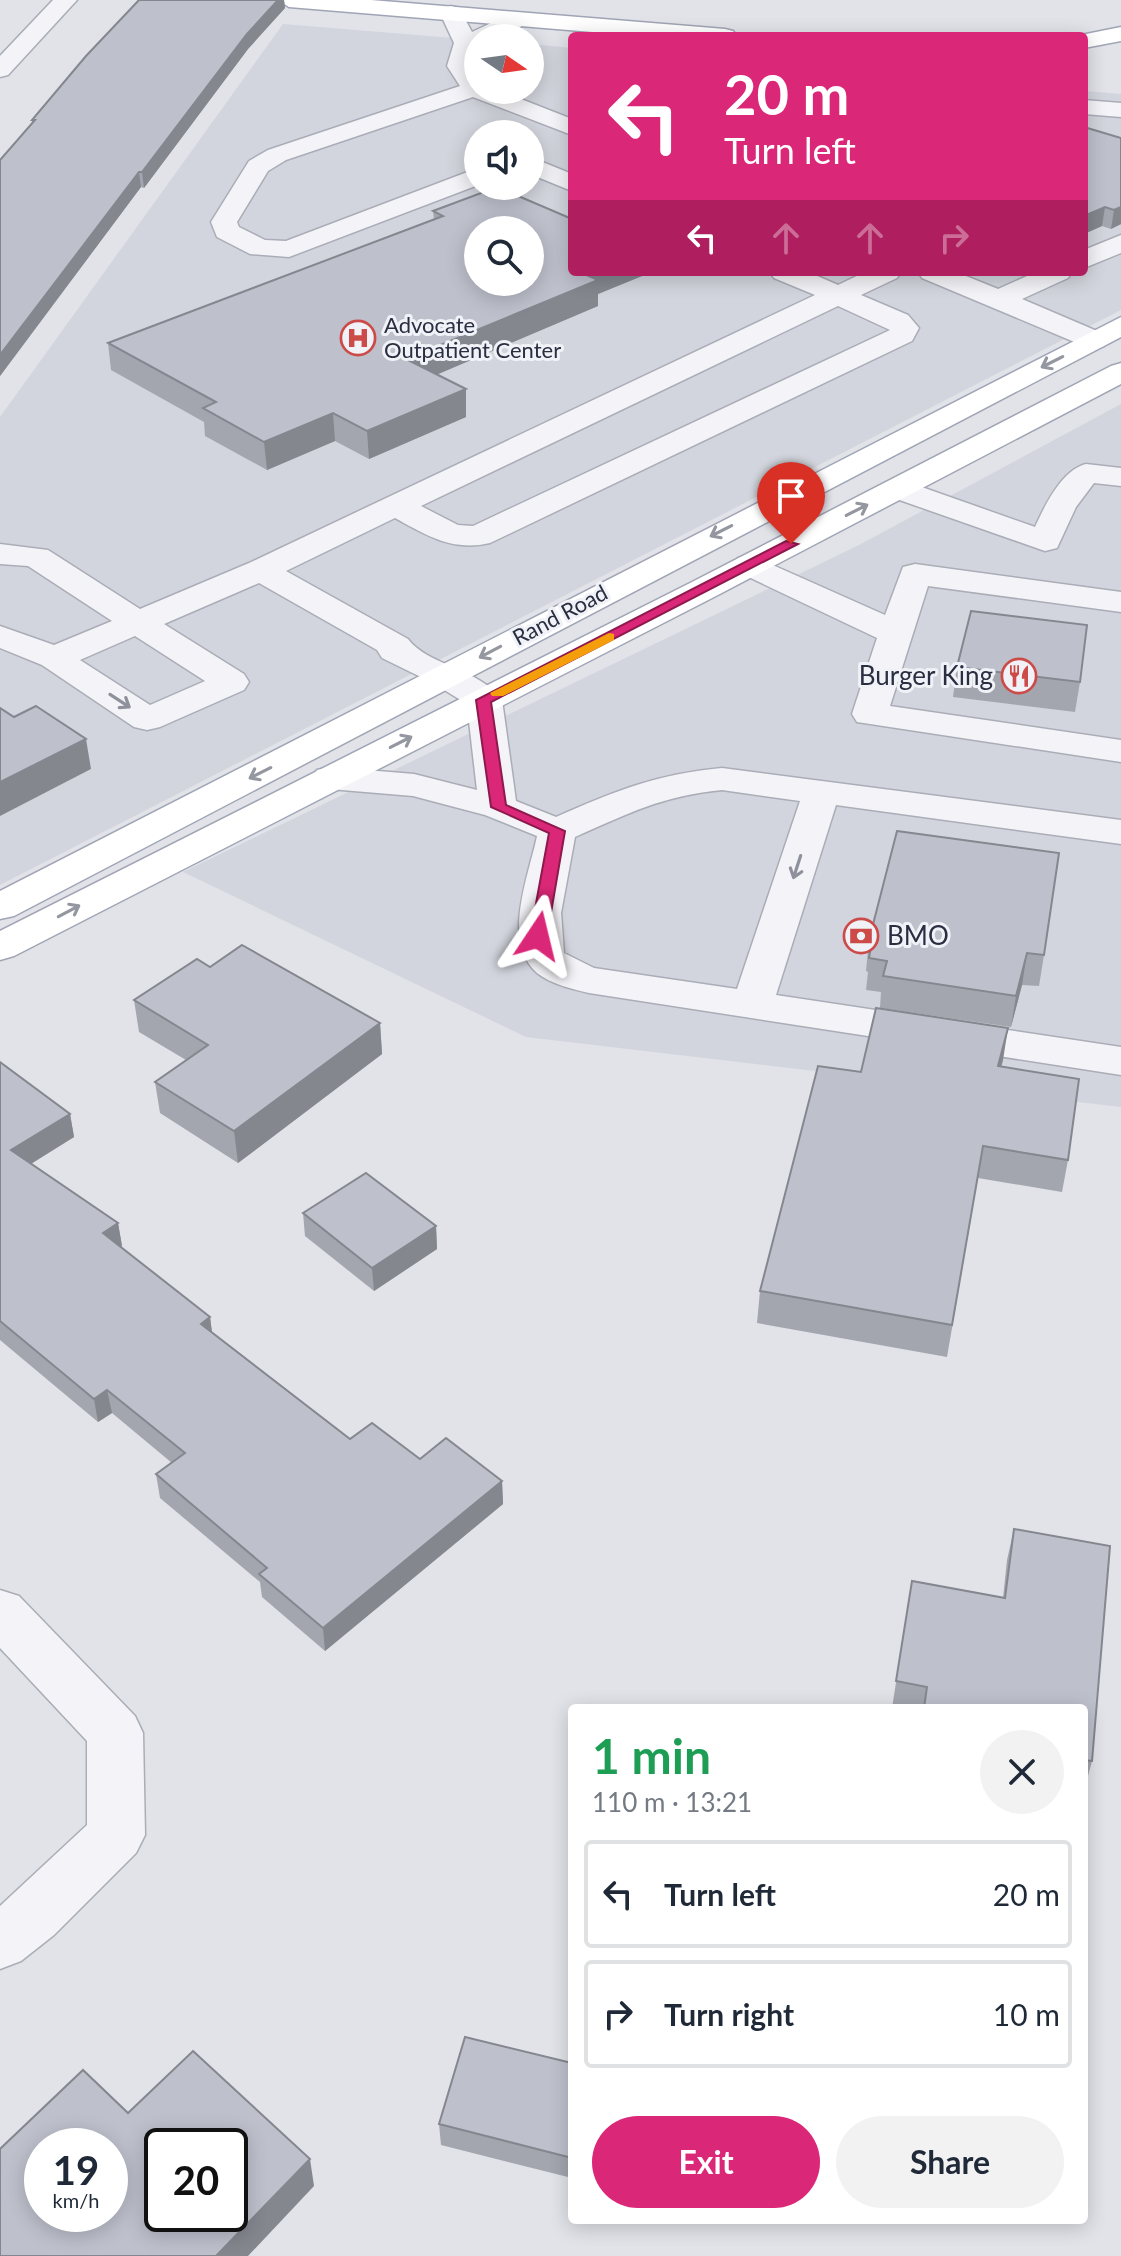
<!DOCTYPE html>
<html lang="en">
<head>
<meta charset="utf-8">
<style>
	:root { --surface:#fff; --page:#f2f2f3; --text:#1f2937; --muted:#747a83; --line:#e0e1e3; --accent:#db2777 }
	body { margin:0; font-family:Lato,sans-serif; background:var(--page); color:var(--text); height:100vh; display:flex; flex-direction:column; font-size:30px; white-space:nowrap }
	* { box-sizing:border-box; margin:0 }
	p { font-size:26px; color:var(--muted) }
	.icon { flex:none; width:44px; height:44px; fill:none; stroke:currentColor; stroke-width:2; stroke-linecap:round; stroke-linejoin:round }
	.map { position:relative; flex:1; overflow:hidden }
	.sheet { position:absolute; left:568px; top:1704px; width:520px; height:520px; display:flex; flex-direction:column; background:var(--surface); border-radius:8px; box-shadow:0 4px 20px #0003 }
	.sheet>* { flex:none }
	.top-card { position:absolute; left:568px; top:32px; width:520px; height:244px; border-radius:8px; box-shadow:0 4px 20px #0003; background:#db2777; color:#fff; overflow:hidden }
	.needle { width:52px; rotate:103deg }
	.fabs { position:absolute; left:464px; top:24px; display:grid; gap:16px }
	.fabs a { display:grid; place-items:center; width:80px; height:80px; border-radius:50%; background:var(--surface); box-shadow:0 4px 20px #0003; font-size:40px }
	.speed { position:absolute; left:24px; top:2128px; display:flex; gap:16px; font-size:40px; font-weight:700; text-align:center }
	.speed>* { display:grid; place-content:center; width:104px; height:104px; border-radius:50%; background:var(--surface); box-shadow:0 4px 20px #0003; line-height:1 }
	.speed small { font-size:20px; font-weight:400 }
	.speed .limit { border:4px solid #111; border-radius:12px; background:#fff; color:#111 }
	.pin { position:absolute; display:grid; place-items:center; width:68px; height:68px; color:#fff; margin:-82px -34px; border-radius:50% 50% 50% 0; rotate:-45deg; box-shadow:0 0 8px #0007 }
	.pin .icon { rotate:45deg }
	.me { position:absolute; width:88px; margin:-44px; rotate:10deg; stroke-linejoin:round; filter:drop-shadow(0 0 6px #0008) }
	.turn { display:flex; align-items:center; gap:28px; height:168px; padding:0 24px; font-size:36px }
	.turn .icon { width:104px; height:104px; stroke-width:2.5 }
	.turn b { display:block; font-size:56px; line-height:68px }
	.lanes { display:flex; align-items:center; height:76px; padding:0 24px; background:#0003; justify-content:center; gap:40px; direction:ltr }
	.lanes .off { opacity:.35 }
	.round { display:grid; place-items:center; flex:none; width:84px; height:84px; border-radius:42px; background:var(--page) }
	.headline { display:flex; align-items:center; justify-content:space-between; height:136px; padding:0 24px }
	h1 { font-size:48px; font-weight:700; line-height:60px; color:#1e9e55 }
	.button { display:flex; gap:16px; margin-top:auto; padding:16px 24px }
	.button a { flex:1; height:92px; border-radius:48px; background:var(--accent); color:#fff; font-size:32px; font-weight:700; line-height:92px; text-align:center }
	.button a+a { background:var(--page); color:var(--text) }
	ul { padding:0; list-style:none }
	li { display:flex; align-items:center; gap:24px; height:108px; margin:0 16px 12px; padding:0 8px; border:4px solid var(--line); border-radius:8px }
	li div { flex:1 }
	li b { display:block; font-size:30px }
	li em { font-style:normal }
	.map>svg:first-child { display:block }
</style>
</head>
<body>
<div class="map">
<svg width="1121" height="2256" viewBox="0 0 1121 2256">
	<rect width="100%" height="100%" fill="#e1e3e9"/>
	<g fill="#d3d5de" fill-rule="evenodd">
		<path d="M283,24L478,40V90H530V44L572,48V272H1084V91L1121,94V310L0,885V417ZM478,134H530V186H478ZM478,230H530V282H478Z"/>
		<polygon points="1121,404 1121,1107 526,1037 183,872 859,545"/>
	</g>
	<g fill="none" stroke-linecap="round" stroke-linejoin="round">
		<g stroke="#aaadb7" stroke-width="3">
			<g id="minor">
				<polygon points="53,0 77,0 8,75 0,77 0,56"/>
				<path d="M451,6L459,8L472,32L510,14H526L529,19C518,33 496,38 478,38L471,66L478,77V90H498L572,119V135L473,97L286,160L268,171L237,222L239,227L265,240L286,241L478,168V185L289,257L250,254L217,237L211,222L249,161L268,150L460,86L447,66L454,43L440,13L443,8Z"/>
				<polygon points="1084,100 1121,103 1121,117 1084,114"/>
				<polygon points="530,157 572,174 572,191 530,174"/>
				<polygon points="1121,235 1121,253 1084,268 1084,250"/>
				<path d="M770,272H808L838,285L865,272H901L897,278L861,295L908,315L919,328L912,341L490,543C453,552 426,535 395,518L286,571L408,639C427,665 480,669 502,700L516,801L556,817C615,791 657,774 722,768L1121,820V844L836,805L776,995L1121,1047V1075L589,993C572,989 551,984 537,973C501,941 529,875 537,836L485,815L413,796L330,789L317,786L311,778L317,770L330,767L414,774L477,790L467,704L433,683L382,658L377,650L259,583L164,624L244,674L249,682L244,690L160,727L147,730L134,727L42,665L0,648V626L54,645L112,621L28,566L0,564V544L48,550L140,609L249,563L815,295L774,278ZM838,306L890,330L473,526L458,525L421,506ZM135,636L205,681L150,705L80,660ZM722,790L800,801L737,989L594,968L564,953L561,913L575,837C629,813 662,796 722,790Z"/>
				<polygon points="918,272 956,272 998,289 1036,272 1072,272 1068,278 1022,299 1104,334 1108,340 1104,346 1094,349 1084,346 922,278"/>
				<path d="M1086,464L1121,468V486L1094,483L1076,507L1057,548L1045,551L888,496L883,489L888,482L899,479L1035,527C1045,505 1062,470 1086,464Z"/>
				<polygon points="750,555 885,615 903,567 915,564 1121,592 1121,612 928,586 890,706 1121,740 1121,762 857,722 852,714 877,638 738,572 733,565 738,558"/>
				<polygon points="0,1590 19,1596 135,1716 143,1733 145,1835 136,1853 54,1935 21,1961 0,1969 0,1906 87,1825 87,1741 0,1648"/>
			</g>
		</g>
		<g stroke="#a0a5b5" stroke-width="3">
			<g id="major">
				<polygon points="278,0 371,0 725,29 733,31 737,36 641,36 289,7"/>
				<polygon points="1121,27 1121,41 1084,48 1084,36 1076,36"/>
				<polygon points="1121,317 1121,337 14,916 0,919 0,891"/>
				<polygon points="1121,363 1121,384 716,596 14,956 0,960 0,931 692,582 1111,366"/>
			</g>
		</g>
		<use href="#minor" fill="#f4f4f8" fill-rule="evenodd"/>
		<use href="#major" fill="#fff" fill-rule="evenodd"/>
	</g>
	<g fill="#a3a6af">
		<polygon points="139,0 284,0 285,8 248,49 144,188 141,187 0,376 0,160 32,124 32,120"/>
		<polygon points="1084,127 1121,224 1111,229 1102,226 1084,234"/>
		<polygon points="433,211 642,276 598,294 598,306 437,374 466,417 369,459 335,441 267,470 205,436 204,422 111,370 108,343 434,219"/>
		<polygon points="957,667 1080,682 1075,712 953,697"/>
		<polygon points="869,940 1044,955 1039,986 1022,985 1011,1027 880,1008 881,992 866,990 868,972 866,971"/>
		<polygon points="210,967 380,1023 382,1054 238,1163 160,1113 155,1082 186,1060 139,1032 134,1000"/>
		<polygon points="1003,1060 1001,1066 1068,1160 1062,1192 978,1178 947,1357 757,1323 760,1291 861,1072"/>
		<polygon points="0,1062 70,1114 74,1137 31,1164 118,1223 122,1246 120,1247 210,1317 212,1332 350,1439 502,1481 503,1504 325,1651 262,1597 260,1582 160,1498 156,1474 172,1463 112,1413 98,1422 0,1340"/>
		<polygon points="303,1213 436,1226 437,1249 374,1291 305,1236"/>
		<polygon points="1014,1529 1110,1546 1092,1761 1084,1791 1084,1708 892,1708 912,1581 1003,1598 1007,1560"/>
		<polygon points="572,2063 572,2178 441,2145 439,2124"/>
	</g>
	<g fill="#85878f">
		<polygon points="278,0 284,0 285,8 248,49 144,188 142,172 247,34"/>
		<polygon points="139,172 141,187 0,376 0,355"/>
		<polygon points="1105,207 1102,226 1084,234 1084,216"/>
		<polygon points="1121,207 1121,224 1111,229 1114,210"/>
		<polygon points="588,272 642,272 642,276 598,294 598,306 408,387 406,359"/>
		<polygon points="466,389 466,417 369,459 367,431"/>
		<polygon points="333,413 335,441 267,470 264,442"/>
		<polygon points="86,739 91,769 0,816 0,782"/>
		<polygon points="1027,953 1022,985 1011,1027 1016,996"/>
		<polygon points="380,1023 382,1054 238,1163 234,1131"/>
		<polygon points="1008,1028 1003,1060 993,1097 998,1066"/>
		<polygon points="70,1114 74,1137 16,1173 11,1150"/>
		<polygon points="118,1223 122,1246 107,1256 103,1233"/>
		<polygon points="436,1226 437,1249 374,1291 372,1268"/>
		<polygon points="210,1317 213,1341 201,1324"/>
		<polygon points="107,1390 112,1413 98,1422 94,1399"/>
		<polygon points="502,1481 503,1504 325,1651 323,1628"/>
		<polygon points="310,2159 314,2186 248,2256 216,2256"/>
	</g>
	<g fill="#bec1cc" stroke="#85878f" stroke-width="2" fill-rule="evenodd">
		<polygon points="139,0 278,0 247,34 142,172 139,172 0,355 0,160 35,120 32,120 86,56"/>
		<polygon points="1084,127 1121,138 1121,207 1114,210 1105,207 1084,216"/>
		<path d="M497,187L572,219V272H588L584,274L598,280L406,359L466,389L367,431L333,413L264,442L203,408L216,402L108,343L443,216L433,211ZM478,230H530V282H478Z"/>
		<polygon points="971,611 1087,625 1080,682 957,667"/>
		<polygon points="36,706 86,739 0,782 0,708 14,717"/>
		<polygon points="897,831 1059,853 1044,955 1027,953 1016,996 883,976 887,961 869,958 872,940 869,940"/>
		<polygon points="242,945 380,1023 234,1131 155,1082 208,1045 134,1000 197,959 210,967"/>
		<polygon points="876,1008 1008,1028 998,1066 1079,1079 1068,1160 983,1146 952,1325 760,1291 818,1066 861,1072"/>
		<polygon points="0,1062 70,1114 11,1150 118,1223 103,1233 210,1317 201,1324 350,1439 372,1423 420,1459 446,1438 502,1481 323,1628 259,1574 267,1568 156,1474 185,1453 107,1390 94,1399 0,1321"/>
		<polygon points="366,1173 436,1226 372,1268 303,1213"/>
		<polygon points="1014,1529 1110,1546 1092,1761 1084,1760 1084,1708 924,1708 927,1687 896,1681 912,1581 1005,1598"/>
		<polygon points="465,2037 572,2063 572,2158 439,2124"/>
		<path d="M193,2051L310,2159L216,2256H0V2149L83,2070L128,2113ZM42,2146H110V2214H42ZM162,2146H230V2214H162Z"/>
	</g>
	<defs><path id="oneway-shaft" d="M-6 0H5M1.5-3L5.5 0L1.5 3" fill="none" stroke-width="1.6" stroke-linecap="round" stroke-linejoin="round" transform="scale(2)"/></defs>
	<g stroke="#9496a0">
		<use href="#oneway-shaft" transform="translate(1052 362) rotate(153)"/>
		<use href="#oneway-shaft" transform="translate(857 510) rotate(-27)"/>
		<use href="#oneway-shaft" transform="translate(721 531) rotate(153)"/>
		<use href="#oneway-shaft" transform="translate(490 652) rotate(152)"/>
		<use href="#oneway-shaft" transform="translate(401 742) rotate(-27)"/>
		<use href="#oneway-shaft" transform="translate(260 773) rotate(153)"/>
		<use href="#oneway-shaft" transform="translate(69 911) rotate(-28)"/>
	</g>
	<g stroke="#8e919c">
		<use href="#oneway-shaft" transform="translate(120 701) rotate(33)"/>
		<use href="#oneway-shaft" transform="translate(797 867) rotate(108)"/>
	</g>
	<polygon fill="#db2777" stroke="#8e194d" stroke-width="2" points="786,541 798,544 491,702 506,805 565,831 547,936 544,939 533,939 530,936 549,833 491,807 476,700"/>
	<polygon fill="#f59e0b" points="609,633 614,634 614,640 503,696 492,696 490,693"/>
	<defs>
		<g id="hospital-ring" transform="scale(1.8)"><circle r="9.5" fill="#f1f2f7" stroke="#cc4b48" stroke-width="1.5"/><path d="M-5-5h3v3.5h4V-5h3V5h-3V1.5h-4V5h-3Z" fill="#cc4b48"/></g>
		<g id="restaurant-ring" transform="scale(1.8)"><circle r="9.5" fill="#f1f2f7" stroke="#cc4b48" stroke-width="1.5"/><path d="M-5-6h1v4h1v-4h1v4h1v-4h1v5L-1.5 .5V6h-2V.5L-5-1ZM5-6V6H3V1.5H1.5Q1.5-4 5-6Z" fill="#cc4b48"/></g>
		<g id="bank-ring" transform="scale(1.8)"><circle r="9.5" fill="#f1f2f7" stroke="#cc4b48" stroke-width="1.5"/><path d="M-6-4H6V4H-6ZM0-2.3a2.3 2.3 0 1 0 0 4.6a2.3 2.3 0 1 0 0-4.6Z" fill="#cc4b48"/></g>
	</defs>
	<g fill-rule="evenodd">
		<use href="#hospital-ring" x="358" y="338"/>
		<use href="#restaurant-ring" x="1019" y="676"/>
		<use href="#bank-ring" x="861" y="936"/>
	</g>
	<g text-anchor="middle" stroke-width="6" stroke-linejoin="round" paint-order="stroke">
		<g font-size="22" fill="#292e41" stroke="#f1f2f7" text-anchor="start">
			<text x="384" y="333">Advocate<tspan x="384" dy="25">Outpatient Center</tspan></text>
		</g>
		<g font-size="22" fill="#292e41" stroke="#f1f2f7">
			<text transform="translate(560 615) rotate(-28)" y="8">Rand Road</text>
		</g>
		<g font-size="26" fill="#292e41" stroke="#f1f2f7" text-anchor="end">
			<text x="993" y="685">Burger King</text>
			<text x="887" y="945" text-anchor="start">BMO</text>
		</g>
	</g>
</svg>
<div class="fabs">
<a><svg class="needle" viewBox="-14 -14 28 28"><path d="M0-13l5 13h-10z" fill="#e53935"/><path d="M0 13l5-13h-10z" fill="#747a83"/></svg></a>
<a><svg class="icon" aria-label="sound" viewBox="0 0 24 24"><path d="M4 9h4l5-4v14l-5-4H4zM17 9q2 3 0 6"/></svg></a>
<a><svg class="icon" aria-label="search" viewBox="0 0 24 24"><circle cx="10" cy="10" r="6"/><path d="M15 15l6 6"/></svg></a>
</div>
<div class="speed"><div>19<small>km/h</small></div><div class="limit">20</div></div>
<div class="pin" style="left:791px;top:544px;background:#d93025"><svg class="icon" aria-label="arrive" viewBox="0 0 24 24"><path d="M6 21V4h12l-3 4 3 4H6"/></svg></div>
<svg class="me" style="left:538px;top:936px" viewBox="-20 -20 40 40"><path d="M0-17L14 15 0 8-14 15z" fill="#db2777" stroke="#fff" stroke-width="4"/></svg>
<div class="top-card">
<div class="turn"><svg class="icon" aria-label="left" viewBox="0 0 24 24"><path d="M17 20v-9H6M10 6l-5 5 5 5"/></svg><div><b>20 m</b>Turn left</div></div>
<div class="lanes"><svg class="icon" aria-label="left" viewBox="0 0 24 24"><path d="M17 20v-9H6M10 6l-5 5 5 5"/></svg><svg class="icon off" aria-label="ahead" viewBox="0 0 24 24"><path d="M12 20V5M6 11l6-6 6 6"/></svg><svg class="icon off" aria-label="ahead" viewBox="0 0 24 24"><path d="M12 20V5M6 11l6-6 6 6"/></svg><svg class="icon off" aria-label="right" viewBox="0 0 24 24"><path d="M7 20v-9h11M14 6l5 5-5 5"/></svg></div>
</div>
<section class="sheet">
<div class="headline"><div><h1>1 min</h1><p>110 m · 13:21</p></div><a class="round"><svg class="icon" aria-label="close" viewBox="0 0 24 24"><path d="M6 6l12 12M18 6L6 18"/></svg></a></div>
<ul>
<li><svg class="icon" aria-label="left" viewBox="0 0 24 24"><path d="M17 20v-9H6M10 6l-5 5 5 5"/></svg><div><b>Turn left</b></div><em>20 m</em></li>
<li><svg class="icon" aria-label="right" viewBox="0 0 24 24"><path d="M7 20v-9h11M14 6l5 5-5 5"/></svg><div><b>Turn right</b></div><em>10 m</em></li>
</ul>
<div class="button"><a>Exit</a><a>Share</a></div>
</section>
</div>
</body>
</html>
